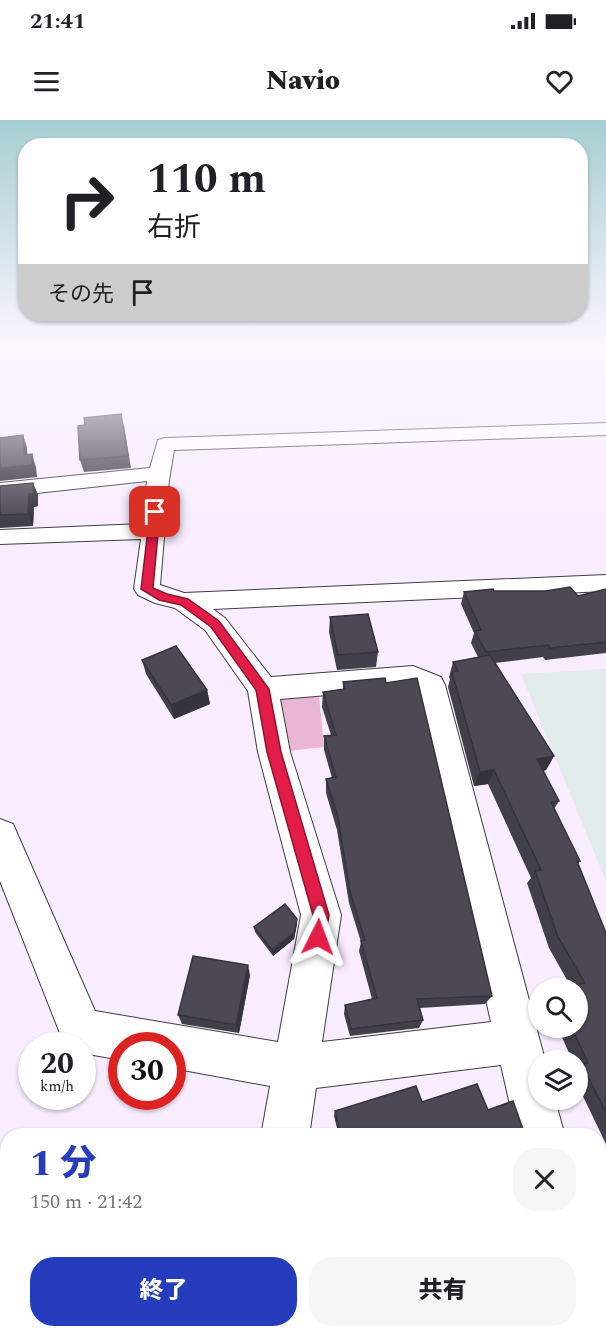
<!DOCTYPE html>
<html lang="ja">
<head>
<meta charset="utf-8">
<style>
	:root { --surface:#fff; --page:#f6f6f6; --text:#202124; --muted:#757577; --accent:#253cbc }
	body { margin:0; font-family:Spectral,"Noto Sans JP",serif; background:var(--page); color:var(--text); height:100vh; display:flex; flex-direction:column; font-size:22px; white-space:nowrap }
	* { box-sizing:border-box; margin:0 }
	p { font-size:20px; color:var(--muted) }
	.icon { flex:none; width:33px; height:33px; fill:none; stroke:currentColor; stroke-width:2; stroke-linecap:round; stroke-linejoin:round }
	.map { position:relative; flex:1; overflow:hidden }
	.details { position:absolute; left:0px; top:1008px; width:606px; height:210px; display:flex; flex-direction:column; background:var(--surface); border-radius:24px 24px 0 0; box-shadow:0 2px 4px #0004 }
	.details>* { flex:none }
	.guide { position:absolute; left:18px; top:18px; width:570px; height:183px; border-radius:24px; box-shadow:0 2px 4px #0004; background:#fff; color:var(--text); overflow:hidden }
	.buttons { position:absolute; left:528px; top:858px; display:grid; gap:12px }
	.buttons a { display:grid; place-items:center; width:60px; height:60px; border-radius:50%; background:var(--surface); box-shadow:0 2px 4px #0004; font-size:30px }
	.speed { position:absolute; left:18px; top:912px; display:flex; gap:12px; font-size:30px; font-weight:700; text-align:center }
	.speed>* { display:grid; place-content:center; width:78px; height:78px; border-radius:50%; background:var(--surface); box-shadow:0 2px 4px #0004; line-height:1 }
	.speed small { font-size:15px; font-weight:400 }
	.speed .limit { border:9px solid #d22; background:#fff; color:#111 }
	.pin { position:absolute; display:grid; place-items:center; width:51px; height:51px; color:#fff; margin:-26px; border-radius:12px; box-shadow:0 3px 9px #0006 }
	.me { position:absolute; width:66px; margin:-33px; rotate:3deg; stroke-linejoin:round; filter:drop-shadow(0 0 4px #0008) }
	.turn { display:flex; align-items:center; gap:21px; height:126px; padding:0 30px; font-size:27px }
	.turn .icon { width:78px; height:78px; stroke-width:2.5 }
	.turn b { display:block; font-size:42px; line-height:51px }
	.then { display:flex; align-items:center; height:57px; padding:0 30px; background:#0003; gap:12px; font-size:22px }
	.round { display:grid; place-items:center; flex:none; width:63px; height:63px; border-radius:24px; background:var(--page) }
	.overview { display:flex; align-items:center; justify-content:space-between; height:102px; padding:0 30px }
	h1 { font-size:36px; font-weight:800; line-height:45px; color:var(--accent) }
	.cta { display:flex; gap:12px; margin-top:auto; padding:12px 30px }
	.cta a { flex:1; height:69px; border-radius:24px; background:var(--accent); color:#fff; font-size:24px; font-weight:800; line-height:69px; text-align:center }
	.cta a+a { background:var(--page); color:var(--text) }
	.status { display:flex; justify-content:space-between; align-items:center; height:42px; padding:0 30px; background:var(--surface); direction:ltr }
	.status svg { height:16px; fill:currentColor }
	header { display:flex; justify-content:space-between; align-items:center; height:78px; padding:0 30px; background:var(--surface); font-size:27px; font-weight:800 }
	.map>svg:first-child { display:block }
</style>
</head>
<body>
<div class="status"><b>21:41</b><svg viewBox="0 0 49 12"><path d="M0 12V9h3v3zM5 12V6h3v6zM10 12V3h3v9zM15 12V0h3v12zM26 1h20v11H26zM47 4h2v5h-2z"/></svg></div>
<header><svg class="icon" aria-label="menu" viewBox="0 0 24 24"><path d="M4 6h16M4 12h16M4 18h16"/></svg>Navio<svg class="icon" aria-label="heart" viewBox="0 0 24 24"><path d="M12 20l-8-8c-3-5 5-10 8-4 3-6 11-1 8 4z"/></svg></header>
<div class="map">
<svg width="606" height="1218" viewBox="0 0 606 1218">
	<rect width="100%" height="100%" fill="#f9ecff"/>
	<polygon fill="#e1ebe9" points="606,549 606,761 521,554"/>
	<polygon fill="#e9b6d6" points="318,566 324,627 280,632 278,571"/>
	<g fill="none" stroke-linecap="round" stroke-linejoin="round">
		<g stroke="#3f3f3f" stroke-width="2">
			<g id="minor">
				<path d="M606,303V315L174,330L169,360L160,465L184,473L606,455V471L213,489L225,498L271,557L413,546L441,557L445,565L545,940H538V980H555L565,1016H517L501,945L316,968L309,1016H261L270,966L172,948V926H122V940L82,933V926H65L0,761V699L13,704L95,891L278,922L301,795L258,632L248,571L205,510L175,488L155,483L138,475L134,469L141,419L0,424V410L142,404L147,361L0,377V363L150,348L158,320L165,318ZM410,568L417,571L491,902L322,922L341,795L290,632L280,579Z"/>
				<polygon points="598,1185 606,1188 606,1218 566,1218 564,1210 598,1210"/>
				<polygon points="219,1210 275,1210 274,1218 218,1218"/>
			</g>
		</g>
		<use href="#minor" fill="#fff" fill-rule="evenodd"/>
	</g>
	<g fill="#413f49">
		<polygon points="124,305 131,348 84,352 80,340"/>
		<polygon points="33,363 38,375 38,386 34,387 33,406 0,408 0,366"/>
		<polygon points="606,469 606,533 545,540 543,537 495,543 554,636 546,650 543,651 559,681 554,689 580,741 578,744 606,813 606,1024 578,966 578,940 572,940 558,908 578,908 571,867 549,828 527,763 531,758 488,664 474,666 448,567 450,559 449,557 453,542 478,537 471,523 474,513 461,484 464,472 494,471 578,476"/>
		<polygon points="330,497 378,532 376,547 337,550 329,512"/>
		<polygon points="142,540 207,570 210,584 174,599 146,554"/>
		<polygon points="343,562 492,876 485,884 420,888 423,900 419,908 350,916 344,894 345,885 372,879 359,831 361,822 349,783 337,710 326,673 326,659 332,658 324,630 324,616 331,615 322,587 323,572 343,569"/>
		<polygon points="297,804 294,819 273,836 255,812 254,807"/>
		<polygon points="250,855 239,913 182,904 178,895"/>
		<polygon points="422,982 488,990 524,1012 527,1016 339,1016 334,996 335,991"/>
		<polygon points="505,1210 569,1210 572,1218 508,1218"/>
	</g>
	<g fill="#35333c">
		<polygon points="23,315 27,327 28,345 32,334 36,347 37,357 0,361 0,348 24,335"/>
		<polygon points="33,363 38,375 38,386 34,387 33,406 28,394 29,374"/>
		<polygon points="207,570 210,584 174,599 171,585"/>
		<polygon points="554,636 546,650 530,654 537,639"/>
		<polygon points="494,650 488,664 474,666 480,652"/>
		<polygon points="297,799 297,804 294,819 273,836 272,830"/>
		<polygon points="248,845 250,855 239,913 236,905"/>
		<polygon points="8,1191 8,1193 0,1196 0,1194"/>
		<polygon points="0,1199 8,1202 8,1210 0,1208"/>
		<polygon points="8,1210 33,1210 54,1218 29,1218"/>
		<polygon points="201,1210 212,1210 216,1213 217,1218 212,1218"/>
	</g>
	<g fill="#4c4955" stroke="#35333c" stroke-width="1.5">
		<polygon points="121,294 128,336 80,340 78,306 85,305 84,298"/>
		<polygon points="23,315 24,335 32,334 32,345 0,348 0,318"/>
		<polygon points="33,363 34,374 29,374 28,394 0,395 0,366"/>
		<polygon points="570,467 578,476 606,469 606,522 550,528 548,525 486,532 475,511 481,510 464,472 493,469 494,471 546,471"/>
		<polygon points="368,494 378,532 338,535 330,497"/>
		<polygon points="176,526 207,570 171,585 142,540"/>
		<polygon points="490,535 554,636 537,639 559,681 551,682 580,741 577,741 606,813 606,992 582,945 588,943 572,908 578,908 578,868 564,868 585,863 558,817 535,751 541,750 494,650 480,652 452,552 458,551 453,542"/>
		<polygon points="385,558 386,563 417,558 492,876 417,879 423,900 351,909 345,885 377,878 361,821 365,820 350,772 338,697 326,659 336,657 324,616 336,615 323,572 345,569 343,562"/>
		<polygon points="285,784 297,799 294,813 272,830 254,807"/>
		<polygon points="193,836 248,845 236,905 178,895"/>
		<polygon points="477,964 488,990 513,981 524,1012 527,1016 341,1016 335,991 416,966 422,982"/>
		<polygon points="8,1113 8,1191 0,1194 0,1115"/>
		<polygon points="0,1208 8,1210 29,1218 0,1218"/>
		<polygon points="103,1210 201,1210 212,1218 103,1218 100,1216"/>
		<polygon points="308,1210 467,1210 469,1218 309,1218"/>
		<polygon points="514,1210 569,1210 572,1218 516,1218"/>
	</g>
	<linearGradient id="sky" x2="0" y2="1"><stop stop-color="#a6ced2"/><stop offset="0.57" stop-color="#fcf6ff"/><stop offset="1" stop-color="#fcf6ff" stop-opacity="0"/></linearGradient>
	<rect width="606" height="400" fill="url(#sky)"/>
	<polygon fill="#e11d48" stroke="#92132f" stroke-width="1.5" points="155,389 160,392 153,468 167,474 188,479 219,501 269,569 281,632 329,795 324,823 318,826 311,823 309,817 313,795 267,632 256,570 211,507 181,485 159,480 141,469 150,392"/>
</svg>
<div class="buttons">
<a><svg class="icon" aria-label="search" viewBox="0 0 24 24"><circle cx="10" cy="10" r="6"/><path d="M15 15l6 6"/></svg></a>
<a><svg class="icon" aria-label="layers" viewBox="0 0 24 24"><path d="M12 4l9 5-9 5-9-5zM3 14l9 5 9-5"/></svg></a>
</div>
<div class="speed"><div>20<small>km/h</small></div><div class="limit">30</div></div>
<div class="pin" style="left:155px;top:392px;background:#d93025"><svg class="icon" aria-label="arrive" viewBox="0 0 24 24"><path d="M6 21V4h12l-3 4 3 4H6"/></svg></div>
<svg class="me" style="left:318px;top:817px" viewBox="-20 -20 40 40"><path d="M0-17L14 15 0 8-14 15z" fill="#e11d48" stroke="#fff" stroke-width="4"/></svg>
<div class="guide">
<div class="turn"><svg class="icon" aria-label="right" viewBox="0 0 24 24"><path d="M7 20v-9h11M14 6l5 5-5 5"/></svg><div><b>110 m</b>右折</div></div>
<div class="then">その先<svg class="icon" aria-label="arrive" viewBox="0 0 24 24"><path d="M6 21V4h12l-3 4 3 4H6"/></svg></div>
</div>
<section class="details">
<div class="overview"><div><h1>1 分</h1><p>150 m · 21:42</p></div><a class="round"><svg class="icon" aria-label="close" viewBox="0 0 24 24"><path d="M6 6l12 12M18 6L6 18"/></svg></a></div>
<div class="cta"><a>終了</a><a>共有</a></div>
</section>
</div>
</body>
</html>
